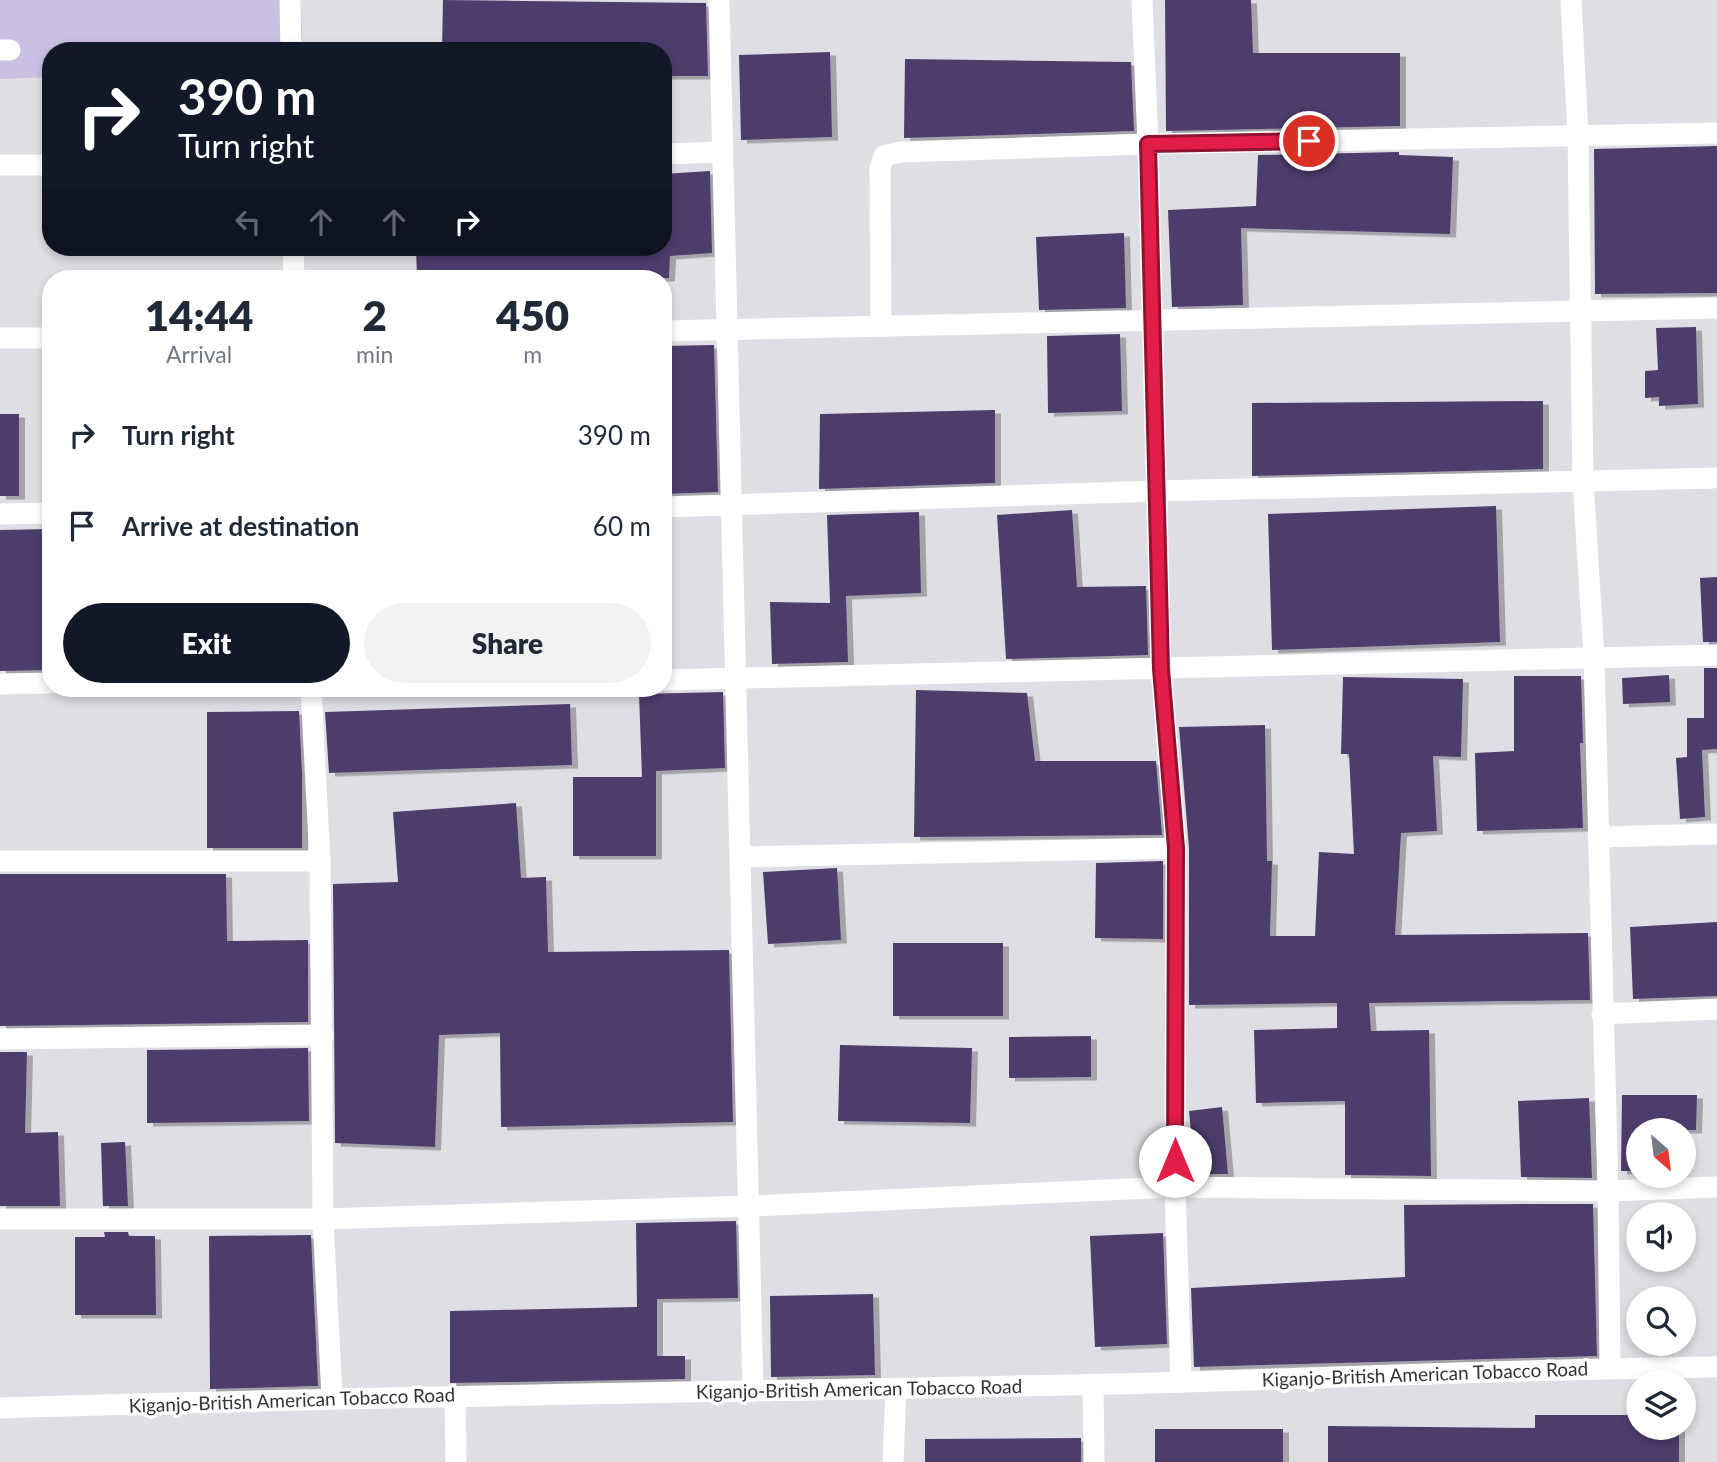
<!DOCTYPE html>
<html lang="en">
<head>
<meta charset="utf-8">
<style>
	:root { --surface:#fff; --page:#f2f2f3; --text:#1f2937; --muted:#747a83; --accent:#111827 }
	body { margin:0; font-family:Lato,sans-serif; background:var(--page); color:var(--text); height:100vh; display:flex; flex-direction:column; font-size:26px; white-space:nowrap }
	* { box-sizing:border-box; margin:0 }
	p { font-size:23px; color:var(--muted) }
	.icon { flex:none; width:38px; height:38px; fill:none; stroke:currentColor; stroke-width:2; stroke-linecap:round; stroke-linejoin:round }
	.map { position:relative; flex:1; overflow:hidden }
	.side { position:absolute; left:42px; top:270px; width:630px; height:427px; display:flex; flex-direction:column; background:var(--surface); border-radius:28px; box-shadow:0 4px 10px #0003 }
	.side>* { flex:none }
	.hud { position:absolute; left:42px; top:42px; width:630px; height:214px; border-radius:28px; box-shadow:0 4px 10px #0003; background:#111827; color:#fff; overflow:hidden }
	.needle { width:46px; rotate:152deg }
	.buttons { position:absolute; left:1626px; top:1118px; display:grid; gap:14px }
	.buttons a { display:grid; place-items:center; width:70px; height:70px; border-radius:50%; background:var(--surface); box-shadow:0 4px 10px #0003; font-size:35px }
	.pin { position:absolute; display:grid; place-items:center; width:60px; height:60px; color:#fff; margin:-30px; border:4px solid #fff; border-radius:50%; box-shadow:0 2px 7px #0007 }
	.me { position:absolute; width:77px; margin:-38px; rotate:0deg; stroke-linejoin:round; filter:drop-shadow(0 0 5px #0008) }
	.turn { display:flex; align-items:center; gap:24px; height:147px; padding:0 21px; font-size:32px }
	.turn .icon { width:91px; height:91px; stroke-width:2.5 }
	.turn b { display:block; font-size:49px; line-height:60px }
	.lanes { display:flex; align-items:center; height:66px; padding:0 21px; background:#0003; justify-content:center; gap:35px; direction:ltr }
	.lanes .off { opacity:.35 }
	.eta { display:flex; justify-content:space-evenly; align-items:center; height:119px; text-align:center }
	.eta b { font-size:42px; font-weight:800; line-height:49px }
	.action { display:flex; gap:14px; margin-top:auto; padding:14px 21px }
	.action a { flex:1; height:80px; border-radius:42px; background:var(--accent); color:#fff; font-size:28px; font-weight:800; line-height:80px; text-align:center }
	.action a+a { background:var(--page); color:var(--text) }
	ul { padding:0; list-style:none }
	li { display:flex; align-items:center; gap:21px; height:91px; padding:0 21px }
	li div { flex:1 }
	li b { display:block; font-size:26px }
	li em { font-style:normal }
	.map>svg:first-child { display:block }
</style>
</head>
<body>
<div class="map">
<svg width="1717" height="1462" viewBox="0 0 1717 1462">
	<defs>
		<filter id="shadow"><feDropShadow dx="6" dy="3.5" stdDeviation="0" flood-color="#0004"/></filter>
	</defs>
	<rect width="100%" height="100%" fill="#dfdee4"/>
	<polygon fill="#cac0e2" points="0,0 301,0 302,51 51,51 51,77 0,79"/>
	<g fill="#4d3d6d" filter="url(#shadow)">
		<polygon points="443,0 706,3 708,76 663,76 663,51 442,51"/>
		<polygon points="1165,0 1251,0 1253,53 1400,53 1400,126 1166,131"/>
		<polygon points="830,52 832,137 741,140 739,55"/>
		<polygon points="905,59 1131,62 1134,131 904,138"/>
		<polygon points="1717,146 1717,293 1595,294 1594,149"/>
		<polygon points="1399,152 1399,155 1453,157 1450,234 1241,228 1243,305 1172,307 1168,210 1256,206 1258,155"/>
		<polygon points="710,171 712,253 670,256 669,278 417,278 416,247 663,247 663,174"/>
		<polygon points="1124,233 1126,308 1039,310 1036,237"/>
		<polygon points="1696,327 1698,404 1659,406 1659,397 1645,398 1645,371 1658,370 1656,328"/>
		<polygon points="1120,334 1122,411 1048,413 1047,336"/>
		<polygon points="714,345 718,492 663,494 663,346"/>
		<polygon points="1543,401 1543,469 1252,476 1252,403"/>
		<polygon points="995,410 995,483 819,489 820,414"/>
		<rect x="0" y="414" width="19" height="82"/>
		<polygon points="1496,506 1500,642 1272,650 1268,514"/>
		<polygon points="1072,510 1077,587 1146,586 1148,655 1006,659 997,515"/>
		<polygon points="919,512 921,593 846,596 848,662 772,664 770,602 830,603 827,515"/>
		<polygon points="51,529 51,670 0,671 0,530"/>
		<polygon points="1717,577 1717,642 1703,642 1700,578"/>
		<polygon points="1704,668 1717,668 1717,749 1702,750 1705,817 1680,819 1676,758 1687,757 1687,718 1704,718"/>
		<polygon points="1669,675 1670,702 1623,704 1622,678"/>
		<polygon points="1514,676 1581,676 1583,743 1580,743 1583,828 1477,831 1475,753 1514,751"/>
		<polygon points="1343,677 1463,679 1461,757 1433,756 1437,831 1401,833 1395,935 1588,933 1590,1000 1369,1003 1371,1031 1429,1030 1431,1176 1345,1175 1345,1101 1256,1103 1254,1030 1337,1028 1337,1003 1189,1005 1189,848 1179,727 1265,725 1267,861 1272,861 1270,936 1315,936 1319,852 1354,854 1349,754 1341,754"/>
		<polygon points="916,690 1027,693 1035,761 1156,761 1162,835 914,837"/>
		<polygon points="723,692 725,768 656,771 656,856 573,856 573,777 642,777 639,694"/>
		<polygon points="570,704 572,765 329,773 325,712"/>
		<polygon points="299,711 302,774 302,848 207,848 207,712"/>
		<polygon points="516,803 521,878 546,877 548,952 729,950 733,1122 501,1127 500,1033 439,1035 435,1147 335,1143 333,884 398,882 393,812"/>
		<polygon points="1163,861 1163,939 1095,938 1096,863"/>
		<polygon points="837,868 841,940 768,944 763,872"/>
		<polygon points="0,874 226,874 227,941 308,940 308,1022 0,1026"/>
		<polygon points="1717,922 1717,996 1633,999 1630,927"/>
		<rect x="893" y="943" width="110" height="73"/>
		<polygon points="1091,1036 1091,1077 1009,1078 1009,1037"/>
		<polygon points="840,1045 972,1048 970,1123 838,1121"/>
		<polygon points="308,1048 309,1121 147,1123 147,1050"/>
		<polygon points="0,1052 27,1052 25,1133 58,1132 60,1206 0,1206"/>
		<polygon points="1622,1095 1697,1095 1696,1130 1638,1130 1638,1171 1621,1171"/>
		<polygon points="1589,1098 1592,1178 1521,1177 1518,1101"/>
		<polygon points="1222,1107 1228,1174 1195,1174 1189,1111"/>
		<polygon points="125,1142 128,1206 103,1206 101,1143"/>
		<polygon points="1522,1204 1593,1204 1597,1356 1194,1367 1191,1288 1405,1277 1404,1205"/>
		<polygon points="736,1221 738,1298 657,1299 657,1356 685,1356 685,1379 450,1383 450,1311 637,1307 636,1223"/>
		<polygon points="104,1232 128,1232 129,1236 155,1236 156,1315 75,1315 75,1237 105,1237"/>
		<polygon points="1163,1233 1167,1344 1095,1347 1090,1236"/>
		<polygon points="311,1235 318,1386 210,1389 209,1236"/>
		<polygon points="873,1294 875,1375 771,1377 770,1296"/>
		<polygon points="1535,1415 1638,1415 1638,1428 1679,1428 1679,1462 1328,1462 1328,1426 1535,1428"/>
		<rect x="1155" y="1429" width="128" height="33"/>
		<polygon points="1081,1438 1081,1462 925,1462 925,1439"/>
	</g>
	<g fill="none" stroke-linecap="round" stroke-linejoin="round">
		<g stroke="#fff" stroke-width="21">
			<polyline points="290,0 291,51"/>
			<polyline points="719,0 753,1391"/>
			<polyline points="1142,0 1148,144 1161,669 1176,848 1175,1187 1181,1382"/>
			<polyline points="1571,0 1578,137 1583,481 1594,658 1608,1191 1610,1368"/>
			<polyline points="0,50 10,50"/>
			<polyline points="663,154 723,152"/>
			<polyline points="0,165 51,165"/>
			<polyline points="293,247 294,278"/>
			<polyline points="881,326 880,168 884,156 901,152 1148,144 1717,133"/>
			<polyline points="663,331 1717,308"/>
			<polyline points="0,338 51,338"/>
			<polyline points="663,507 1157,491 1717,478"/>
			<polyline points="0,514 51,513"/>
			<polyline points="663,680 1717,655"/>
			<polyline points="0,684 51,683"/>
			<polyline points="311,688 320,861 323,1219 332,1397"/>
			<polyline points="1598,837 1717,834"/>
			<polyline points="740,857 1176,848"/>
			<polyline points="0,861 320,861"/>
			<polyline points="1602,1014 1717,1009"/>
			<polyline points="0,1039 323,1035"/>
			<polyline points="0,1219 323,1219 749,1206 1175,1187 1608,1191 1717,1187"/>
			<polyline points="1093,1384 1094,1462"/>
			<polyline points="455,1396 456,1462"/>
			<path d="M0,1408C371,1396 742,1392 1113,1384C1314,1379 1516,1369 1717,1367"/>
			<polyline points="893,1462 896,1388"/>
		</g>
	</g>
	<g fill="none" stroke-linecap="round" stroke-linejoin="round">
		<g stroke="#92132f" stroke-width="18">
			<polyline id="route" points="1175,1161 1176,848 1161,669 1148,144 1309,141"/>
		</g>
		<use href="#route" stroke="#e11d48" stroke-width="12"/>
	</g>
	<g text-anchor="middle" stroke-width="7" stroke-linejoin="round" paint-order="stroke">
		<g font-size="19" fill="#353437" stroke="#fff">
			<text transform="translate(1425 1374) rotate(-2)" y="7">Kiganjo-British American Tobacco Road</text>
			<text transform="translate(859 1389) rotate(-1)" y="7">Kiganjo-British American Tobacco Road</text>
			<text transform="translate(292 1400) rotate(-2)" y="7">Kiganjo-British American Tobacco Road</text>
		</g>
	</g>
</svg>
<div class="buttons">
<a><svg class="needle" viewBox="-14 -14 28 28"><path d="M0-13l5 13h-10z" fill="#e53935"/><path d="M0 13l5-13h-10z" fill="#747a83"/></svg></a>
<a><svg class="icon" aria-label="sound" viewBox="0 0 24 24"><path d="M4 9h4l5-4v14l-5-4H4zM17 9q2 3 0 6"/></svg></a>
<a><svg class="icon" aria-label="search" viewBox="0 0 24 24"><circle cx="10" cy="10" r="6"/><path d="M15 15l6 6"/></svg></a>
<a><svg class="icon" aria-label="layers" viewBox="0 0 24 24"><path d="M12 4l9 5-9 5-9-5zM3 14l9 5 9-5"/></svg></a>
</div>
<div class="pin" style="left:1309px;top:141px;background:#d93025"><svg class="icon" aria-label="arrive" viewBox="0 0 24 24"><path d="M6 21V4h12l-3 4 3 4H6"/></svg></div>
<svg class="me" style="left:1175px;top:1161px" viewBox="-20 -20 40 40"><circle r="19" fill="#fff"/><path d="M0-13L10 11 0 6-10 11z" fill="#e11d48"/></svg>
<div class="hud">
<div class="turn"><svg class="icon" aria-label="right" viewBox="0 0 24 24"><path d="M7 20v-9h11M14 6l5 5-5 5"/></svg><div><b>390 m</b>Turn right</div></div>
<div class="lanes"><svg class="icon off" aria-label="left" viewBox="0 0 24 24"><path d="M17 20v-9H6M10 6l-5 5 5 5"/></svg><svg class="icon off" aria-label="ahead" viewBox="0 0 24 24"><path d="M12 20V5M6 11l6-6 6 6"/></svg><svg class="icon off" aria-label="ahead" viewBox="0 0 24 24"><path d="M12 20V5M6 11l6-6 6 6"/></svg><svg class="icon" aria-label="right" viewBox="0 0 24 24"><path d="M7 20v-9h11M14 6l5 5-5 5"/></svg></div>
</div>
<section class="side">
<div class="eta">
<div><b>14:44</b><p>Arrival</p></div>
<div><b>2</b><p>min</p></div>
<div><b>450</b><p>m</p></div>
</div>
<ul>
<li><svg class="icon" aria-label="right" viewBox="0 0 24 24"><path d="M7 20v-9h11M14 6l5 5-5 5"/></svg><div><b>Turn right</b></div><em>390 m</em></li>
<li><svg class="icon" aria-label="arrive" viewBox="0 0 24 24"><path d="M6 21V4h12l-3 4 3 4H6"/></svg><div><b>Arrive at destination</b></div><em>60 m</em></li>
</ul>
<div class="action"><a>Exit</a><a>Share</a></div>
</section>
</div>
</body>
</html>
